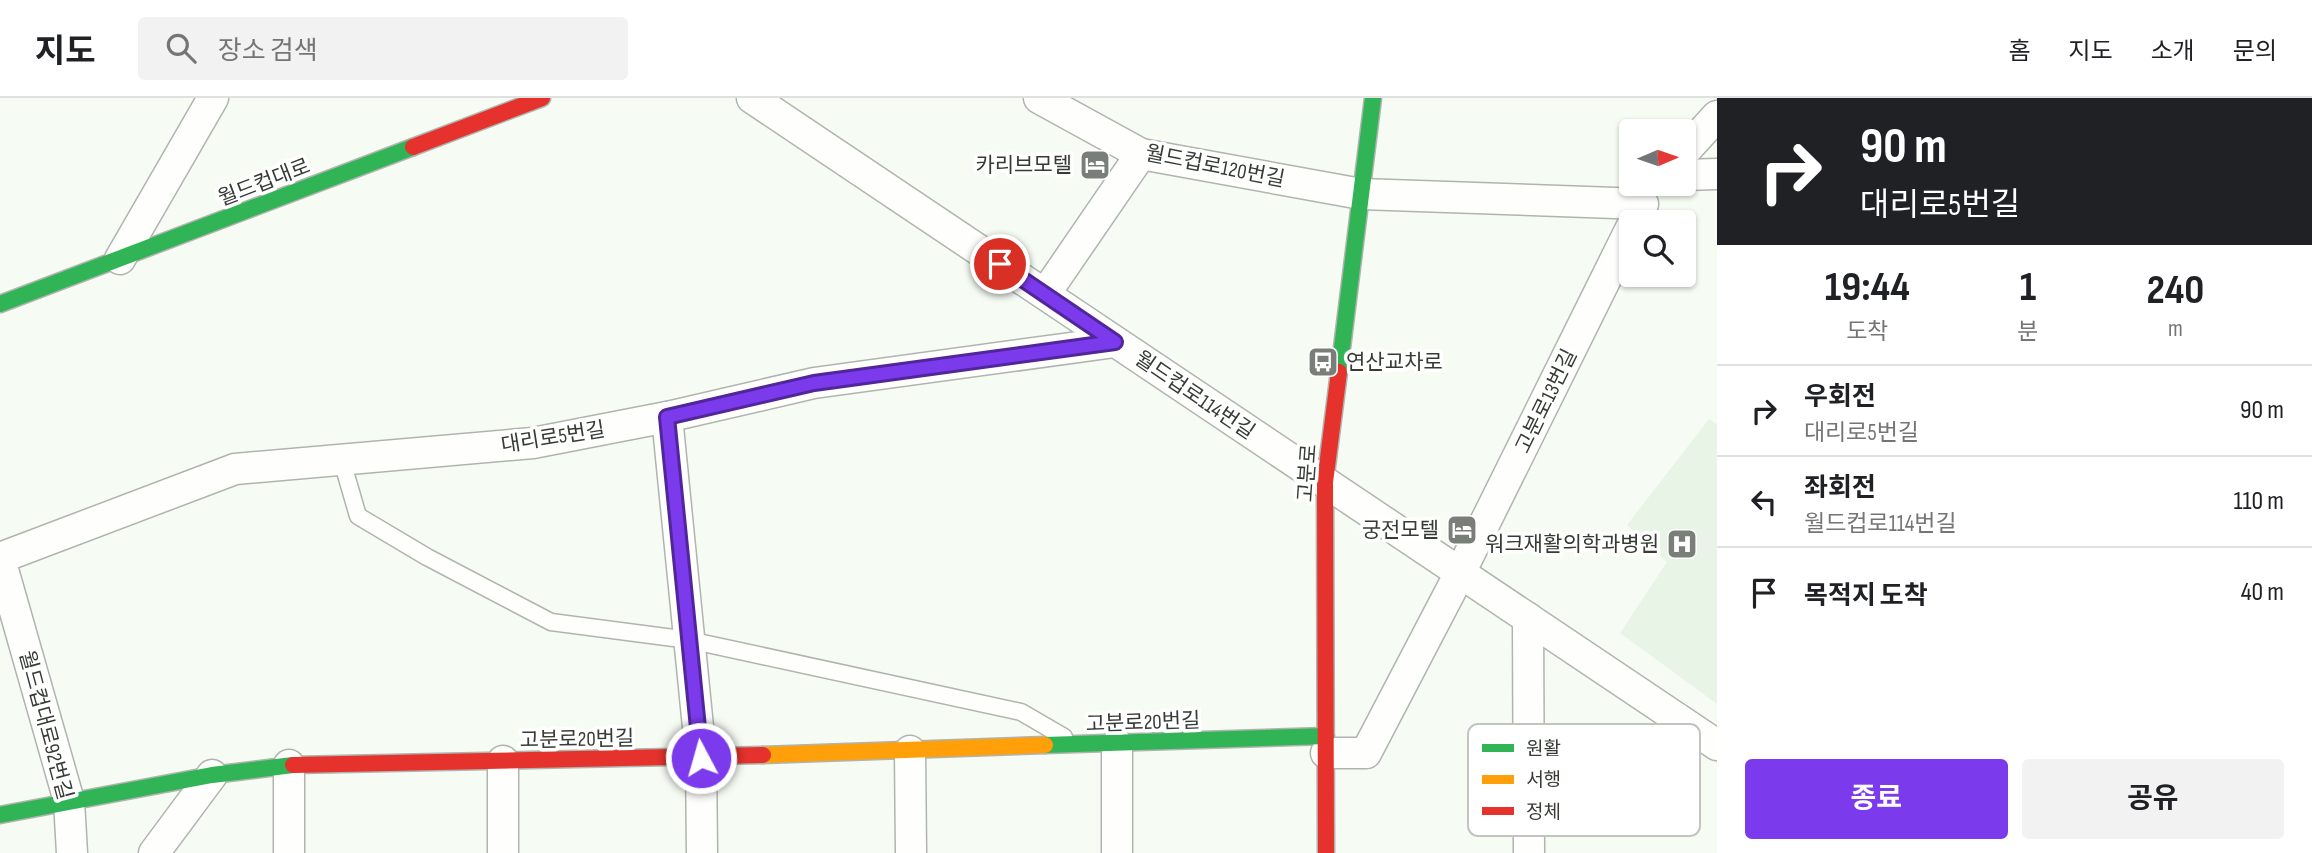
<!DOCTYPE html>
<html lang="ko">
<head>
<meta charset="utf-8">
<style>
	:root { --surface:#fff; --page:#f2f2f2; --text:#202124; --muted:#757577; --line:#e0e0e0; --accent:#7c3aed }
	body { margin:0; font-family:"Sofia Sans Condensed","Noto Sans KR",sans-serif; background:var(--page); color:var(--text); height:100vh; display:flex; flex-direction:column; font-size:26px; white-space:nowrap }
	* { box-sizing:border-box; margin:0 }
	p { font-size:23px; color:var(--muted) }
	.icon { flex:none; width:38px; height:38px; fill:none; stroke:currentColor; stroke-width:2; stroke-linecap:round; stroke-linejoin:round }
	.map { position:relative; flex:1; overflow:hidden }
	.sheet { display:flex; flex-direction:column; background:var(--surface); width:595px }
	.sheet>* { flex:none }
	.banner { background:#202124; color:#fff; overflow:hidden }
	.needle { width:46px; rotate:88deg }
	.tools { position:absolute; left:1619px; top:21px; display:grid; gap:14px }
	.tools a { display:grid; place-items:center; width:77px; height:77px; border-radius:7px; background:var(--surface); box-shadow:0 2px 5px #0004; font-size:35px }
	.pin { position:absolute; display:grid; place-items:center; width:60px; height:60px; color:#fff; margin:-30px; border:4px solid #fff; border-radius:50%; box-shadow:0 2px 7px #0007 }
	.me { position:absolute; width:77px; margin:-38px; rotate:354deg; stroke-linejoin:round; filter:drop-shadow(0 0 5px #0008) }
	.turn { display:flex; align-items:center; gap:24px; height:147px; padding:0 28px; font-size:32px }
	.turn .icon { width:91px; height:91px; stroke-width:2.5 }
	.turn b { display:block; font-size:49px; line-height:60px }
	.eta { display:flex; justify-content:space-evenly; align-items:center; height:119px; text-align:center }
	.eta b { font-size:42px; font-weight:700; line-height:49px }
	.primary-button { display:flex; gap:14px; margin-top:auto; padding:14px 28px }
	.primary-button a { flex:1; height:80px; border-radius:7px; background:var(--accent); color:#fff; font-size:28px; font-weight:700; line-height:80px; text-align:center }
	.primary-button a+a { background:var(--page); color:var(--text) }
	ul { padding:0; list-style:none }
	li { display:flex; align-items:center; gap:21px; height:91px; padding:0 28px; border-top:2px solid var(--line) }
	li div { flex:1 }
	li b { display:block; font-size:26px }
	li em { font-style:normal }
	header { display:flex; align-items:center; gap:42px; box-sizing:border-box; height:98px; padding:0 35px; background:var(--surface); border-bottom:2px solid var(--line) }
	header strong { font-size:33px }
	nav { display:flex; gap:38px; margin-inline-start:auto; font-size:24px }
	.search { width:490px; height:63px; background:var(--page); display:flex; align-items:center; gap:18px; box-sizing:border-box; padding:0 24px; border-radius:7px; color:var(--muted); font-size:26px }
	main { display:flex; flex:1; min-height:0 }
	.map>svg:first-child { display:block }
</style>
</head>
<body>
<header>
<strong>지도</strong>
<div class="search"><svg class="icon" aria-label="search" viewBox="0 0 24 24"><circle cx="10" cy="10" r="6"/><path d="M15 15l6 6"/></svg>장소 검색</div>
<nav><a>홈</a><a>지도</a><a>소개</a><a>문의</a></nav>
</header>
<main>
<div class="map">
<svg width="1717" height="755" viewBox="0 0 1717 755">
	<rect width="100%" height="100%" fill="#f6fcf4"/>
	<polygon fill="#e8f4e5" points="1709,321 1717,326 1717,606 1620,535 1667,464 1627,427"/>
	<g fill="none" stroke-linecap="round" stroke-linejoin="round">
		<g stroke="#b0b4af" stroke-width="19">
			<polyline id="lane" points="342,363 358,418 427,459 551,524 689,542 1021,614 1064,639"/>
		</g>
		<g stroke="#b0b4af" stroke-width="33">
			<g id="street">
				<polyline points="752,0 1717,647"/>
				<polyline points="1039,0 1141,56 1361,96 1643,106"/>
				<polyline points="1684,54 1717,18"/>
				<polyline points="1684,77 1717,76"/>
				<polyline points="120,161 213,0"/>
				<polyline points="1045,196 1141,56"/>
				<polyline points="667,319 701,659 702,755"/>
				<polyline points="0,460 235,371 533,345 667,319 814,285 1115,244"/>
				<polyline points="0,461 69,703 72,755"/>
				<polyline points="1528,520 1529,755"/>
				<polyline points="910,653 911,755"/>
				<polyline points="1326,655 1366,655 1460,475 1631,130"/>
				<polyline points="289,667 289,755"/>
				<polyline points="154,755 212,677"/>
				<polyline points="503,755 503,663"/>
				<polyline points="1117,755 1117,646"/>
			</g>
		</g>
		<g stroke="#b0b4af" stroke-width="19">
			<g id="fast">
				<polyline points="0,206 413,49"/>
				<polyline points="1339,274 1373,0"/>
				<polyline points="1045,647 1326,638"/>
				<polyline points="0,717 212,677 293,667"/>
			</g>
		</g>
		<g stroke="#b0b4af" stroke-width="19">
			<polyline id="slow" points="763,657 1045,647"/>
		</g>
		<g stroke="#b0b4af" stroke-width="19">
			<g id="jam">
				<polyline points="413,49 542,0"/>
				<polyline points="293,667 763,657"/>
				<polyline points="1326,755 1325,384 1339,274"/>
			</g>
		</g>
		<use href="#lane" stroke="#fefffd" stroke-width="16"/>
		<use href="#street" stroke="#fefffd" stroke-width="30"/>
		<use href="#fast" stroke="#30b455" stroke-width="16"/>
		<use href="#slow" stroke="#ff9f0a" stroke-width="16"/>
		<use href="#jam" stroke="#e5322d" stroke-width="16"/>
	</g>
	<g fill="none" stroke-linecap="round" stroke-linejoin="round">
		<g stroke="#51269a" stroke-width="18">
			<polyline id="route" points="701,660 667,319 814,285 1115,244 1000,166"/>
		</g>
		<use href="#route" stroke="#7c3aed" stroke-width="12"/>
	</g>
	<defs>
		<g id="hotel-square" transform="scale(1.575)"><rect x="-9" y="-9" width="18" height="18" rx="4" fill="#797f78" stroke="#fff"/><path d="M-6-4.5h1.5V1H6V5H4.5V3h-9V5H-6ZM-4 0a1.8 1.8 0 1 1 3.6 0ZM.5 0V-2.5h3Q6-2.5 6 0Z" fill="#fff"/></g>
		<g id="bus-square" transform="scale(1.575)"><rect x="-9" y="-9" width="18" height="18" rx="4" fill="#797f78" stroke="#fff"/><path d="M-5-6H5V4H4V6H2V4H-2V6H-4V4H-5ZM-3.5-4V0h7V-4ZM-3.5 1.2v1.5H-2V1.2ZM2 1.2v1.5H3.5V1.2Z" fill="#fff"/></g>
		<g id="hospital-square" transform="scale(1.575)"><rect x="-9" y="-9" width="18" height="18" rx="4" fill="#797f78" stroke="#fff"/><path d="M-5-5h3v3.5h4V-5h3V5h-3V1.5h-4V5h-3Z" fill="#fff"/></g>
	</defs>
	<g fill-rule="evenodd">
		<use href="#hotel-square" x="1095" y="67"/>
		<use href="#bus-square" x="1323" y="264"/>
		<use href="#hotel-square" x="1462" y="432"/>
		<use href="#hospital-square" x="1682" y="446"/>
	</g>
	<g text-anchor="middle" stroke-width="7" stroke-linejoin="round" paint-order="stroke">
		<g font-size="21" fill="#363b35" stroke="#fff" text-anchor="end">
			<text x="1072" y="74">카리브모텔</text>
			<text x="1346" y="271" text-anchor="start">연산교차로</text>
			<text x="1439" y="439">궁전모텔</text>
			<text x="1659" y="453">워크재활의학과병원</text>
		</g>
		<g font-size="21" fill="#363b35" stroke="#fff">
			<text transform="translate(1215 68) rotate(11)" y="7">월드컵로120번길</text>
			<text transform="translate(264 84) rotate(-21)" y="7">월드컵대로</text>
			<text transform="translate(1195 297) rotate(34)" y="7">월드컵로114번길</text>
			<text transform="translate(1546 303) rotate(-64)" y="7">고분로13번길</text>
			<text transform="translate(553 339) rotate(-9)" y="7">대리로5번길</text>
			<text transform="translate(1307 375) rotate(-86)" y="7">고분로</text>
			<text transform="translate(1143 624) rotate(-2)" y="7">고분로20번길</text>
			<text transform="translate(46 627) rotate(75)" y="7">월드컵대로92번길</text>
			<text transform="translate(577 641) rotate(-1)" y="7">고분로20번길</text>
		</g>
	</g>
	<rect x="1468" y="626" width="232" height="112" rx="10" fill="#fff" stroke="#c3c4c2" stroke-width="2"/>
	<rect x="1482" y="646" width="32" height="8" fill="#30b455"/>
	<rect x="1482" y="677" width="32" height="9" fill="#ff9f0a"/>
	<rect x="1482" y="709" width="32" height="8" fill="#e5322d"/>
	<g font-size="19" fill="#363b35">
		<text x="1526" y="657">원활</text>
		<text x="1526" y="688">서행</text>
		<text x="1526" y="720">정체</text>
	</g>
</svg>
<div class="tools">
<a><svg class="needle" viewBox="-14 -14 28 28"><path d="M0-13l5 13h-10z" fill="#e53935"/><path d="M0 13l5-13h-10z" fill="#757577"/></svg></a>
<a><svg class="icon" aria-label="search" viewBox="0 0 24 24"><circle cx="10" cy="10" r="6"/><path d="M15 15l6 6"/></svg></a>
</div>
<div class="pin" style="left:1000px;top:166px;background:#d93025"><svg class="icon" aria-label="arrive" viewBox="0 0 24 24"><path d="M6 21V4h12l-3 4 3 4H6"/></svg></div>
<svg class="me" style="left:701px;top:660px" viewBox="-20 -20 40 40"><circle r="17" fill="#7c3aed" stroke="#fff" stroke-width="3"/><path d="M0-11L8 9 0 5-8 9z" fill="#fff"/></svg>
</div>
<section class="sheet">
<div class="banner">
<div class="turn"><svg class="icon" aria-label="right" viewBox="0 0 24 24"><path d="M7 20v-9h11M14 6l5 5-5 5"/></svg><div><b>90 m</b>대리로5번길</div></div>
</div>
<div class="eta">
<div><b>19:44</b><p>도착</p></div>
<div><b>1</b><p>분</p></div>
<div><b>240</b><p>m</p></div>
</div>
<ul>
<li><svg class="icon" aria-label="right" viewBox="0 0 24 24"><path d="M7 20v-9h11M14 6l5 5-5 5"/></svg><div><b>우회전</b><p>대리로5번길</p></div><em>90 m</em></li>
<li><svg class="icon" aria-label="left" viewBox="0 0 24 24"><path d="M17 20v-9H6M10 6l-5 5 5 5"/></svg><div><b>좌회전</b><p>월드컵로114번길</p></div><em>110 m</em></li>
<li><svg class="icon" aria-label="arrive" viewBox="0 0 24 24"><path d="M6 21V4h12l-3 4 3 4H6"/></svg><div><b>목적지 도착</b></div><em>40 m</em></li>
</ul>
<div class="primary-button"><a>종료</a><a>공유</a></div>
</section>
</main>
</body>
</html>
